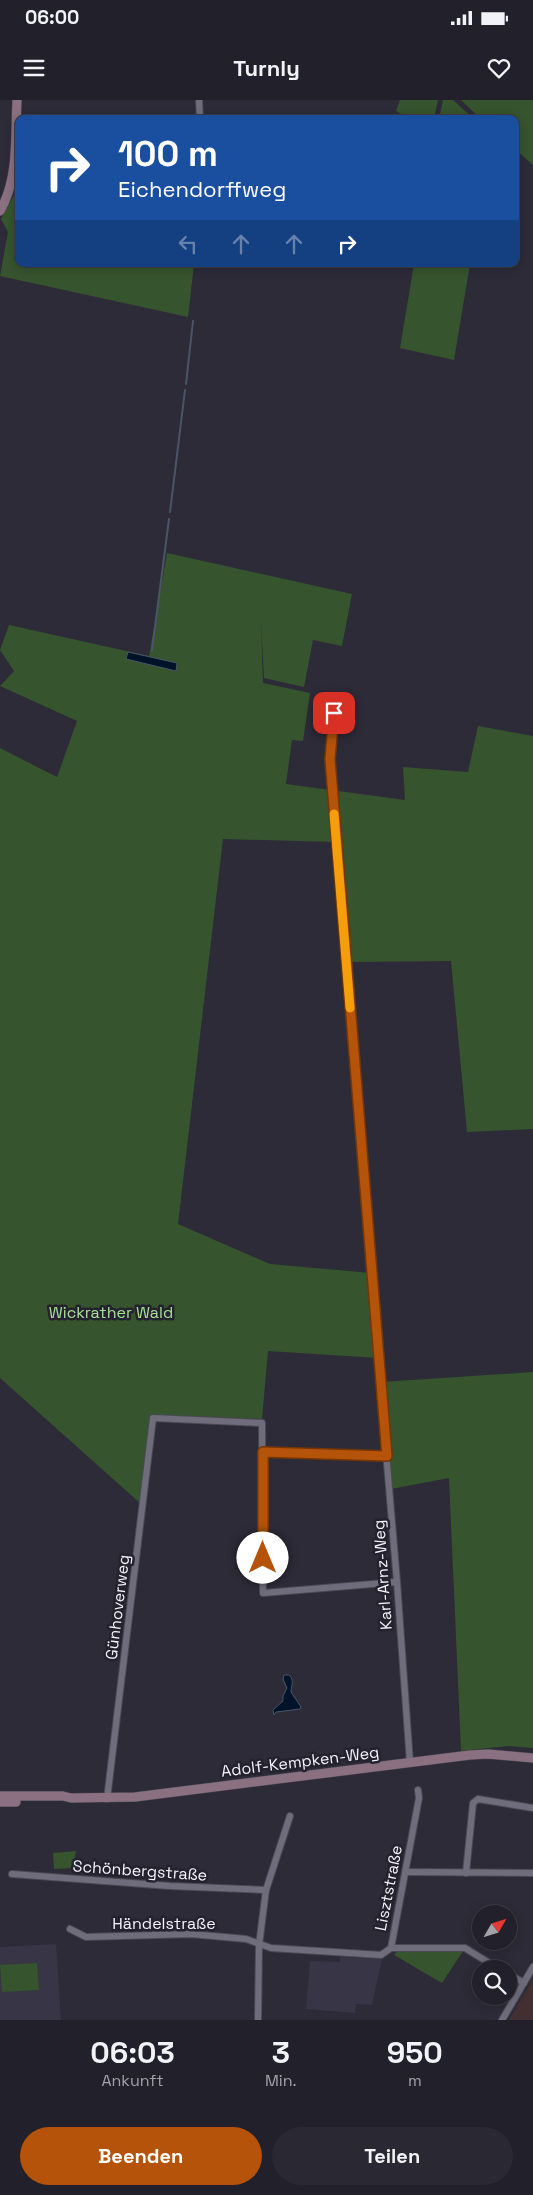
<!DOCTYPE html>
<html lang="de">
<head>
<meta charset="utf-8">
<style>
	:root { --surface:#22202a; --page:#2a2832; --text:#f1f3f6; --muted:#a2a3a8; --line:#3f3e47; --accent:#b45309 }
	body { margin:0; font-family:"Space Grotesk",sans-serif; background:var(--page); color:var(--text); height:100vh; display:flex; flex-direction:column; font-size:19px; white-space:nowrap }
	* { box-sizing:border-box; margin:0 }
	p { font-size:16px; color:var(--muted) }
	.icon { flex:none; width:28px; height:28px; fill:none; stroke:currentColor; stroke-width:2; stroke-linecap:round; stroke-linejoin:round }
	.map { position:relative; height:1920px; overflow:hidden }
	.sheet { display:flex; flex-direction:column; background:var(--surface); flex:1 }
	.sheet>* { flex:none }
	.hud { position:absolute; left:15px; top:15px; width:504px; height:152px; border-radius:10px; box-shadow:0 2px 12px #0003,0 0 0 1px var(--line); background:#1a4fa0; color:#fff; overflow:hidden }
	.needle { width:32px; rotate:51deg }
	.tools { position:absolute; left:472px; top:1805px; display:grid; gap:10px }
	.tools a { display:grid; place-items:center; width:45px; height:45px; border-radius:50%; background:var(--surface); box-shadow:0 2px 12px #0003,0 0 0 1px var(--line); font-size:25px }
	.pin { position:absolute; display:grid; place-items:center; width:42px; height:42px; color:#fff; margin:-21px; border-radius:10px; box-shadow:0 2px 8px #0006 }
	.me { position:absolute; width:55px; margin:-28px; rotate:0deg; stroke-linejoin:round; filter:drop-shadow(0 0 4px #0008) }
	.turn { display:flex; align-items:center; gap:18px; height:105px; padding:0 20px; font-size:22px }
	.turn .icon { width:65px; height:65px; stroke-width:2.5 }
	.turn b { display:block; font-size:35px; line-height:42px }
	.lanes { display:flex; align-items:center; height:48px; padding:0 20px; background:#0003; justify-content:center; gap:25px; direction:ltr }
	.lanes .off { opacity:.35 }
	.eta { display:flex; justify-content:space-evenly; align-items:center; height:85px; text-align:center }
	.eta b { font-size:30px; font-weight:700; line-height:35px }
	.primary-button { display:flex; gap:10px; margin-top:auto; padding:10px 20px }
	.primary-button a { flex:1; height:58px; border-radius:30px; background:var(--accent); color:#fff; font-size:20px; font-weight:700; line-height:58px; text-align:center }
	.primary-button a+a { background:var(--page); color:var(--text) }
	.status { display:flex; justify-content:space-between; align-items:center; height:35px; padding:0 25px; background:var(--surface); direction:ltr }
	.status svg { height:14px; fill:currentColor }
	header { display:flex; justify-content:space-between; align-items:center; height:65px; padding:0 20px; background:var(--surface); font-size:22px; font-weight:700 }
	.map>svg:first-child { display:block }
</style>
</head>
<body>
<div class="status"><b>06:00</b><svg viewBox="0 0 49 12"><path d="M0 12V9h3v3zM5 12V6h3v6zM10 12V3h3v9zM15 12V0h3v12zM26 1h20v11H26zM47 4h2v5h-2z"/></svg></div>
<header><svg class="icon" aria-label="menu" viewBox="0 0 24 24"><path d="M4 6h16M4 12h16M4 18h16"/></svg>Turnly<svg class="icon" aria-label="heart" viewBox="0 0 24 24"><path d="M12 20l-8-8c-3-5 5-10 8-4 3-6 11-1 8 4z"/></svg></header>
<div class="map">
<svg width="533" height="1920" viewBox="0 0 533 1920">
	<rect width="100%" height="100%" fill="#2d2b38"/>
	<polygon fill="#432f31" points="533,1879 533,1920 509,1920"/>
	<g fill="#383547">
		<polygon points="56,1844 61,1920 0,1920 0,1847"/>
		<polygon points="340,1857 382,1859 372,1905 356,1904 355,1913 306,1909 310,1861 340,1862"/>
	</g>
	<g fill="#36542d">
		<polygon points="400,0 438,0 434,19 410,19 396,11"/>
		<polygon points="443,0 453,0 474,19 439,19"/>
		<polygon points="461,0 533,0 533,65 515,49 515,19 481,19"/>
		<polygon points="19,77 19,164 194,164 188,217 0,176 8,132 1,119 14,95"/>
		<polygon points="414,164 470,164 454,260 400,248"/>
		<polygon points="167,453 352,494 342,546 313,540 304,587 264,578 261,522 263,583 310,593 303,641 292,640 286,684 405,700 403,667 468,672 478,626 533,636 533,1029 467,1032 451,861 348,862 335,742 223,739 178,1124 270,1164 371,1173 378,1258 268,1251 262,1319 151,1315 141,1404 0,1278 0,648 57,677 77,621 0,586 14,571 0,550 9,525 149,556"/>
		<polygon points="533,1272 533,1648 509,1646 461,1651 449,1378 391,1389 381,1282"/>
		<polygon points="76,1751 73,1768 54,1769 53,1753"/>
		<polygon points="397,1851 463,1851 442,1883 394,1855"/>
		<polygon points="37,1863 39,1890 2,1892 0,1865"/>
	</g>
	<g fill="#001328" stroke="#495667">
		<polygon points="128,552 177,563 176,571 126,559"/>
		<path d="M284,1575H289C295,1581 291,1585 291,1592L301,1607L300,1609L276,1612L274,1615L273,1610L283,1601V1596L287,1588L283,1579Z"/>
	</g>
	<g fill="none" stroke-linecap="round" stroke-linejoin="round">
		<g stroke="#495667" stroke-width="2">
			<polyline points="186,284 193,221"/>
			<polyline points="170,412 185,290"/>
			<polyline points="152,550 169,419"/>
		</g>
		<g stroke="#4b4a54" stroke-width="8">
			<g id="street">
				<polyline points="199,0 200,19"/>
				<polyline points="337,597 330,659 372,1186 397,1482 410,1663"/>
				<polyline points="263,1352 387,1356"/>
				<polyline points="107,1699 153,1318 262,1323 263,1493 397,1482"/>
				<polyline points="406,1772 533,1773"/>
				<polyline points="466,1773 473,1703 478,1699 533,1708"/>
				<polyline points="12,1774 170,1786 266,1790"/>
				<polyline points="70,1829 86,1837 191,1834 246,1839 271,1848 381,1855 391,1848 419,1698 418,1690"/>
				<polyline points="391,1848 465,1848 499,1869"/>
				<polyline points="509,1874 524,1883"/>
				<polyline points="258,1920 259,1845 266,1790 290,1716"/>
				<polyline points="502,1920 533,1867"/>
			</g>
		</g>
		<g stroke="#4b4a54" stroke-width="10">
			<g id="secondary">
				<path d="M0,111C19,78 15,37 17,0"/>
				<polyline points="0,1696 63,1696 71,1698 135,1697 470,1655 488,1654 533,1658"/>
				<polyline points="0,1702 16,1702"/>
			</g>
		</g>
		<use href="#street" stroke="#6f6d7c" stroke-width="6"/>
		<use href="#secondary" stroke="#8a7080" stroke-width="9"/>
	</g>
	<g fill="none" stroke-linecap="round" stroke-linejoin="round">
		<g stroke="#753606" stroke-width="12">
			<polyline id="route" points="263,1458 263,1352 387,1356 330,659 334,613"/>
		</g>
		<use href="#route" stroke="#b45309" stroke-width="9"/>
		<polyline stroke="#f59e0b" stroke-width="9" points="334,714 350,908"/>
	</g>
	<g text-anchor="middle" stroke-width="5" stroke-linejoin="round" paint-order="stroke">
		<g font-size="16" fill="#a5e195" stroke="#24222e">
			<text x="111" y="1218">Wickrather Wald</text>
		</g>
		<g font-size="16" fill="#f4f3fb" stroke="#24222e">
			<text transform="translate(382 1475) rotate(-94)" y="6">Karl-Arnz-Weg</text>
			<text transform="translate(117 1507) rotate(-83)" y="6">Günhoverweg</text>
			<text transform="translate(300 1661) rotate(-7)" y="6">Adolf-Kempken-Weg</text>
			<text transform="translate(140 1770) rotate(4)" y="6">Schönbergstraße</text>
			<text transform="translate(388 1788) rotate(-79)" y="6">Lisztstraße</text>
			<text x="164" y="1829">Händelstraße</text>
		</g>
	</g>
</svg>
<div class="tools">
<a><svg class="needle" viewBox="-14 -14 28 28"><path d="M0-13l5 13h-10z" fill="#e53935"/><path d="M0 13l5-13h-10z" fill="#a2a3a8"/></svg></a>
<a><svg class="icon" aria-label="search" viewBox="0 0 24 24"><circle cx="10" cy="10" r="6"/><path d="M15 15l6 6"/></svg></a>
</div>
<div class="pin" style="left:334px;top:613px;background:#d93025"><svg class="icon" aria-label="arrive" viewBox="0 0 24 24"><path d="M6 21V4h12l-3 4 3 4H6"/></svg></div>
<svg class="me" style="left:263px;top:1458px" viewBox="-20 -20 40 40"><circle r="19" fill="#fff"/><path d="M0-13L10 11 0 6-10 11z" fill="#b45309"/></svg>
<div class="hud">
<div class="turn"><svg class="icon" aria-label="right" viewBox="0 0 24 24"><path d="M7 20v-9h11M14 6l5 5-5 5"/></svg><div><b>100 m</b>Eichendorffweg</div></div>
<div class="lanes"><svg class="icon off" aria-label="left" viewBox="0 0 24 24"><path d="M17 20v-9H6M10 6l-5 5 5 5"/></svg><svg class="icon off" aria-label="ahead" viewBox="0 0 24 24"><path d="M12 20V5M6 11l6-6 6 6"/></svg><svg class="icon off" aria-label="ahead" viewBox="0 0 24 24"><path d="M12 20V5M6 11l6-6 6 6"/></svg><svg class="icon" aria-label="right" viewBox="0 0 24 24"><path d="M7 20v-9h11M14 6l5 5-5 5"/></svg></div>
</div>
</div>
<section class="sheet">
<div class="eta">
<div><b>06:03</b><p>Ankunft</p></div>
<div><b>3</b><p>Min.</p></div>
<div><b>950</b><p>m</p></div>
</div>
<div class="primary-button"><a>Beenden</a><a>Teilen</a></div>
</section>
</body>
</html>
